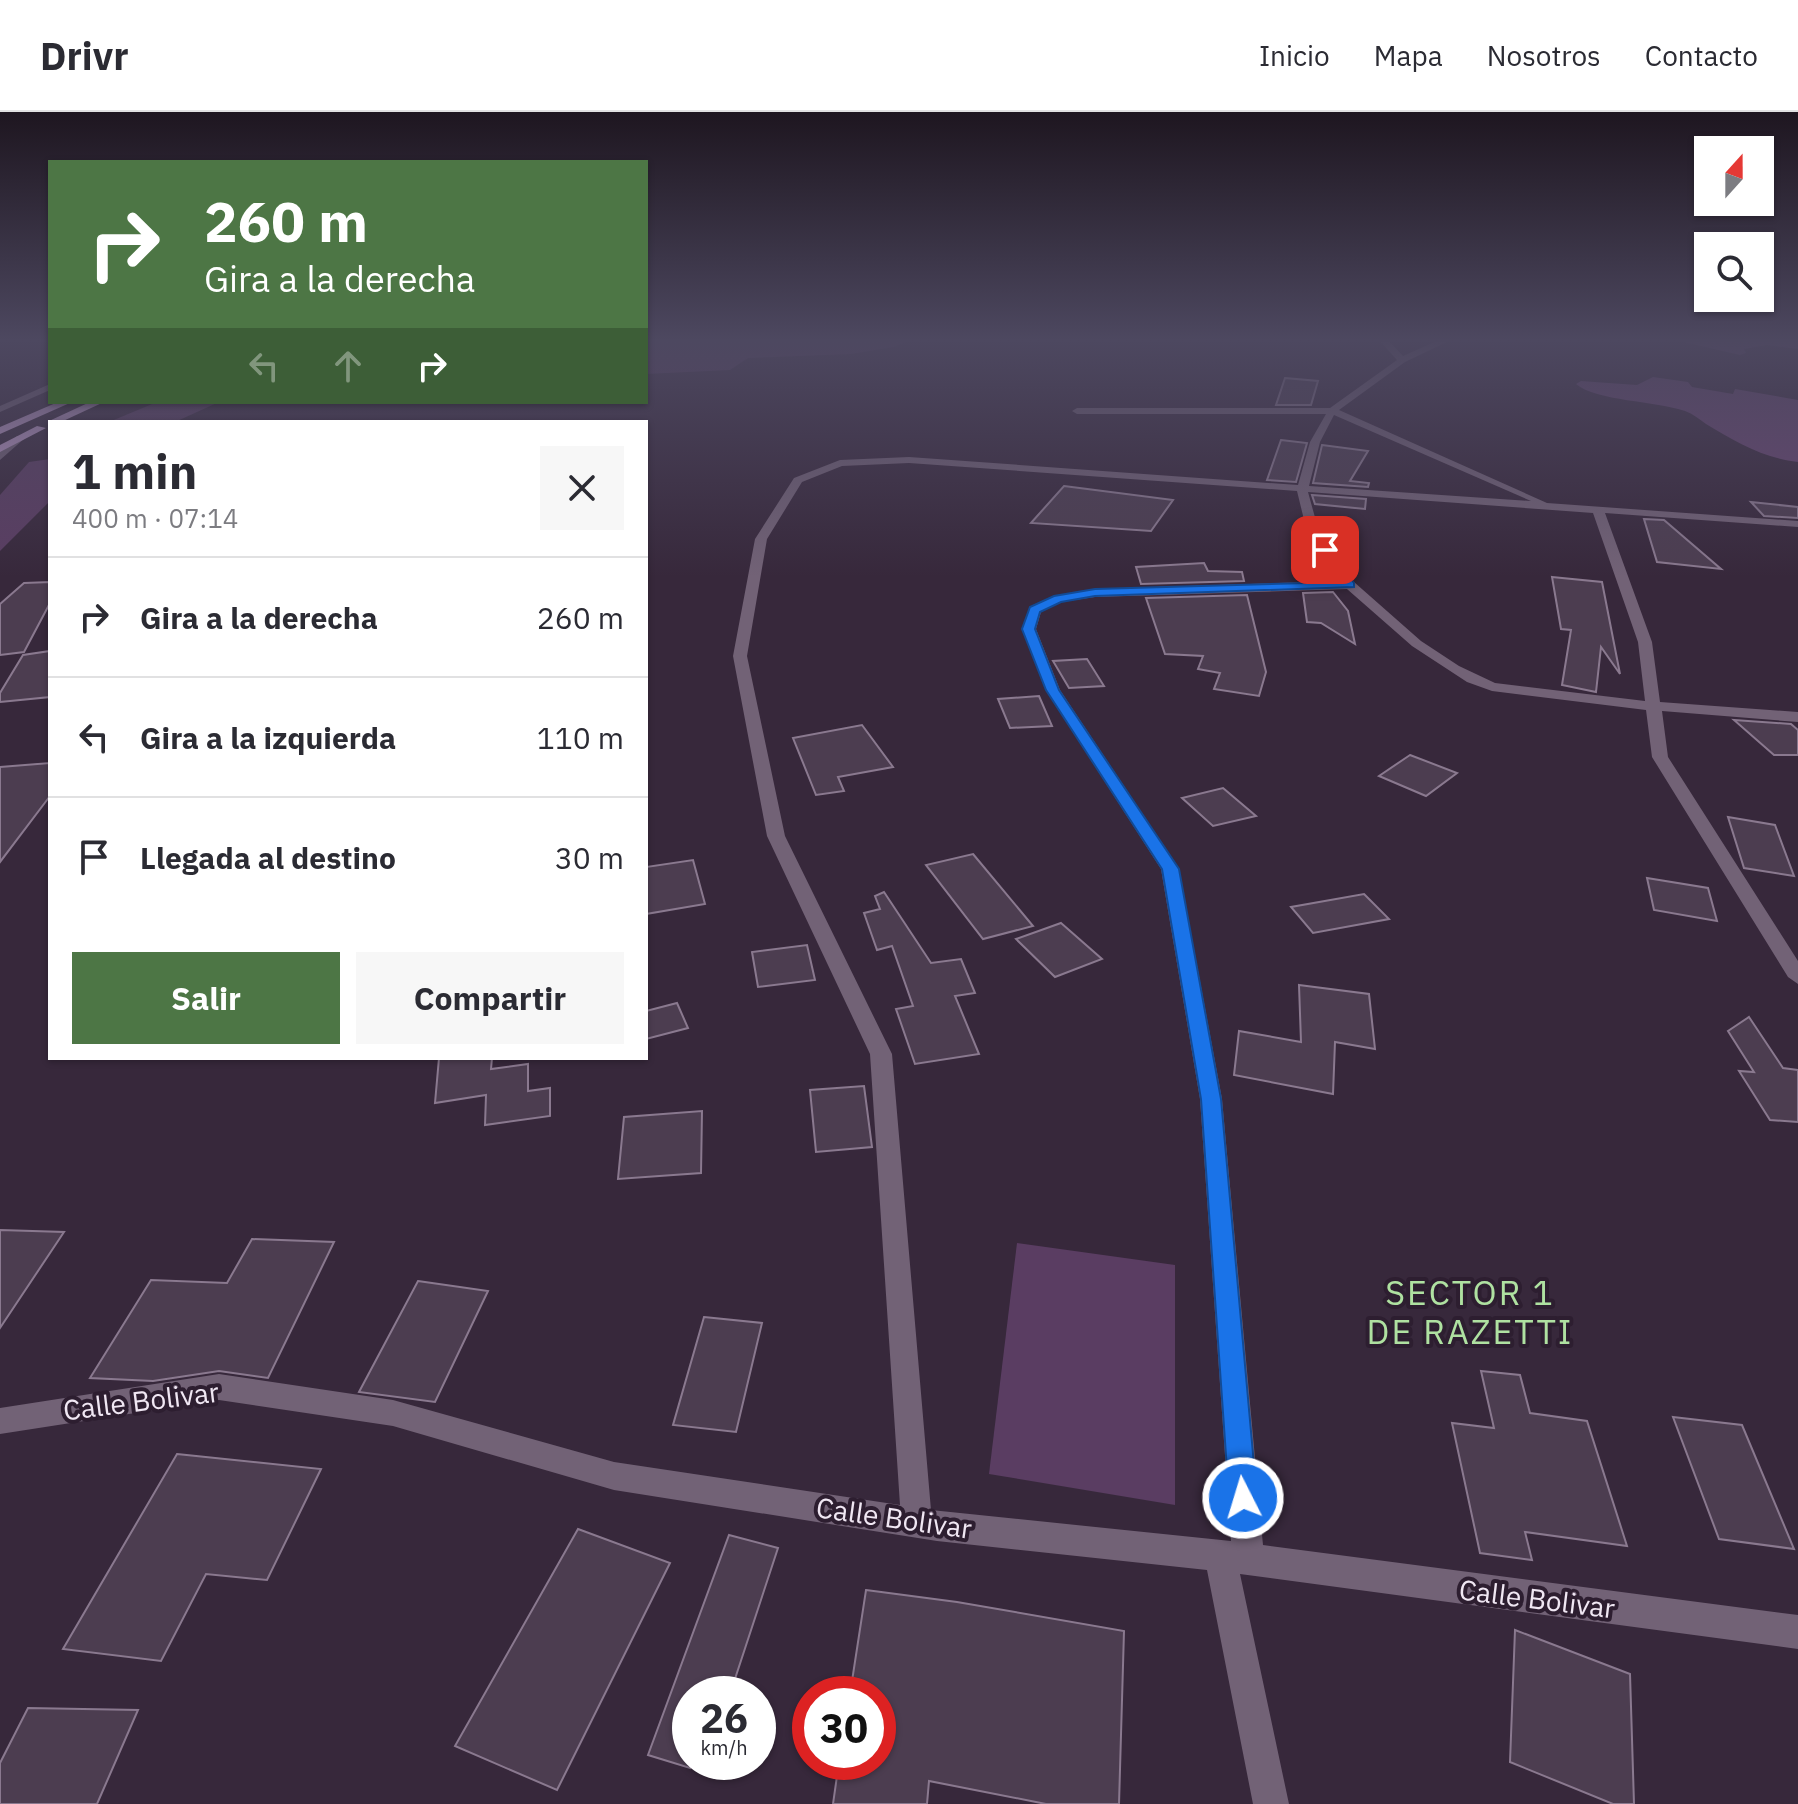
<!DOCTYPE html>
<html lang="es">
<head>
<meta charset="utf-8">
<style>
	:root { --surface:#fff; --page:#f7f7f7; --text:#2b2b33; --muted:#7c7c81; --line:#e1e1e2; --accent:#4d7645 }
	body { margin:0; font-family:"IBM Plex Sans",sans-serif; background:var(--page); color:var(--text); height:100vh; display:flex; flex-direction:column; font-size:30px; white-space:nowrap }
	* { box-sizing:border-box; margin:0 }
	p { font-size:26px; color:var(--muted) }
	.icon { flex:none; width:44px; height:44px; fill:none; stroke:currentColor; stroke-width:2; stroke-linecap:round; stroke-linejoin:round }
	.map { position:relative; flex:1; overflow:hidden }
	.sheet { position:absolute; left:48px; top:308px; width:600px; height:640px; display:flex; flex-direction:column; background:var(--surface); border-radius:0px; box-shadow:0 2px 6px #0004 }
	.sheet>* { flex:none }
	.banner { position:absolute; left:48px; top:48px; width:600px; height:244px; border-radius:0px; box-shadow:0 2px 6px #0004; background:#4d7645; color:#fff; overflow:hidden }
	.needle { width:52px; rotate:21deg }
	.tools { position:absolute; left:1694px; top:24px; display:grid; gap:16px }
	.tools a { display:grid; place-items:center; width:80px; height:80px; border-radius:0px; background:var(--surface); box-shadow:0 2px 6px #0004; font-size:40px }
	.speed { position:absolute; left:672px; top:1564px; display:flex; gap:16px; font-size:40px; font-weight:700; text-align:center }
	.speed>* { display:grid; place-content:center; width:104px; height:104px; border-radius:50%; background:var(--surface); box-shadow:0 2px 6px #0004; line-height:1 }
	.speed small { font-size:20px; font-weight:400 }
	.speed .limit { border:12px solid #d22; background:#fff; color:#111 }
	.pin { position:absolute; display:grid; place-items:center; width:68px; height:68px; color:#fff; margin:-34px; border-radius:16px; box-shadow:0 4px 12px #0006 }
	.me { position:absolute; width:88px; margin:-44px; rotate:355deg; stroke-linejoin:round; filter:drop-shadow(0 0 6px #0008) }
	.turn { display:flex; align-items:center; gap:28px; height:168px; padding:0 24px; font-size:36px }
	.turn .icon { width:104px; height:104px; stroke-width:2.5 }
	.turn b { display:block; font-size:56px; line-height:68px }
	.lanes { display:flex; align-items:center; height:76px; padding:0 24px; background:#0003; justify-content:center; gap:40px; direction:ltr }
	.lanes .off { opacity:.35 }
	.round { display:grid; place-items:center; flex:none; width:84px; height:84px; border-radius:0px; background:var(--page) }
	.head { display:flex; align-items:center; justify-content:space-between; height:136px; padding:0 24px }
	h1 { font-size:48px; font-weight:800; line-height:60px }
	.primary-button { display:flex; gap:16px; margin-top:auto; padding:16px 24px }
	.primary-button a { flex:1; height:92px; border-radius:0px; background:var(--accent); color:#fff; font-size:32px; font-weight:800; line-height:92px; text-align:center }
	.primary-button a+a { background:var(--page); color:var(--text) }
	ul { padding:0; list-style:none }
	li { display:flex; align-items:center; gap:24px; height:120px; padding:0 24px; border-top:2px solid var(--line) }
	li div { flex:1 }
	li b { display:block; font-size:30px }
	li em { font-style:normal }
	header { display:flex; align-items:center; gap:48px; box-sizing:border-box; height:112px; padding:0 40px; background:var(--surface); border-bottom:2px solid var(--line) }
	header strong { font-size:38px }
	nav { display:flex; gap:44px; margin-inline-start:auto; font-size:28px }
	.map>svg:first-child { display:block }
</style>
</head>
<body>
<header>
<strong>Drivr</strong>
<nav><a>Inicio</a><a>Mapa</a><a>Nosotros</a><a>Contacto</a></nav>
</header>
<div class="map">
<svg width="1798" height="1692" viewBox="0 0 1798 1692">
	<rect width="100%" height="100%" fill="#37283b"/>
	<g fill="#5a3d62">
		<polygon points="646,228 910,228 894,235 851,242 748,246 730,258 646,262"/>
		<polygon points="157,290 219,290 175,310 109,310"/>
		<polygon points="50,347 50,389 0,439 0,383 29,350"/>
		<polygon points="1017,1131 1175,1153 1175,1393 989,1362"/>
	</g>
	<g fill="#694672">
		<polygon points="1675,228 1798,228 1798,237 1767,233 1744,237 1746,241 1740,243"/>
		<path d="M1653,265L1688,270L1692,275L1733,282L1735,277L1798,288V350C1763,346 1736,330 1706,312C1699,307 1693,302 1685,299C1656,289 1596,289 1576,272L1581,269L1637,273Z"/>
	</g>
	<g fill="#4c3d50" stroke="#8a798f" stroke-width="2">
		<polygon points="1285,266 1318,269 1311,293 1276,293"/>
		<polygon points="1281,328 1307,331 1296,370 1267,368"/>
		<polygon points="1322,333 1368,339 1350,369 1369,371 1368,375 1313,371"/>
		<polygon points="1064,374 1173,388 1151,419 1031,411"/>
		<polygon points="1312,383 1366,387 1365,397 1315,392"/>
		<polygon points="1751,390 1798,395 1798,406 1764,404"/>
		<polygon points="1644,407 1664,408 1721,457 1657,450"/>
		<polygon points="1204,451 1208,459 1242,460 1244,469 1141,472 1136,455"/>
		<polygon points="1552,465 1602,470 1620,562 1601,535 1596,580 1562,573 1571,518 1561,517"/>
		<polygon points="50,470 50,491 24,540 0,543 0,492 24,471"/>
		<polygon points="1333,480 1348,499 1355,532 1321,511 1307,510 1303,481"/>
		<polygon points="1247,483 1266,560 1259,584 1214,577 1220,561 1198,557 1203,544 1165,542 1146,486"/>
		<polygon points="50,539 50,585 0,590 0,581 23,543"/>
		<polygon points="1087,547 1104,574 1069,576 1053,549"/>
		<polygon points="1039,584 1052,614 1010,616 998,587"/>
		<polygon points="1734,608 1791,612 1798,618 1798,643 1774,643"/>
		<polygon points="862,613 893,655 838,665 844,679 816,683 793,626"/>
		<polygon points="1410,643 1457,661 1426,684 1379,664"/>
		<polygon points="50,651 50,684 0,750 0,655"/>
		<polygon points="1223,676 1256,704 1213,714 1182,686"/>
		<polygon points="1728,705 1775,713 1794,764 1744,756"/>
		<polygon points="973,742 1033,814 983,827 926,753"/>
		<polygon points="693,748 705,792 646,802 646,755"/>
		<polygon points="1647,766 1708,776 1717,809 1654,798"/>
		<polygon points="884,780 931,851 961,847 975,881 955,884 979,942 915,952 896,897 913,894 892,834 877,838 864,801 880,797 875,784"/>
		<polygon points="1364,782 1389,807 1313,821 1291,795"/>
		<polygon points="1061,811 1102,847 1055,865 1016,827"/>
		<polygon points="807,833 815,868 758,875 752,840"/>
		<polygon points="1299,873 1369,882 1375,937 1335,930 1333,982 1234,963 1239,919 1301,930"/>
		<polygon points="677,891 688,916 646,927 646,899"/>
		<polygon points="1749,905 1783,956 1798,958 1798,1010 1770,1008 1739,959 1754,960 1728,919"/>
		<polygon points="439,946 492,946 491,957 528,952 528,979 550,976 550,1004 485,1013 486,983 435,991"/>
		<polygon points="864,974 872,1035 816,1040 810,978"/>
		<polygon points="702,999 701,1061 618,1067 624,1005"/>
		<polygon points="0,1118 64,1120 0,1216"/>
		<polygon points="252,1127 334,1130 268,1266 219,1259 153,1269 90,1266 151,1168 227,1171"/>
		<polygon points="418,1169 488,1179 435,1290 359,1280"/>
		<polygon points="704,1205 762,1211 736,1320 673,1313"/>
		<polygon points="1481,1259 1520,1263 1530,1301 1587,1309 1627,1434 1525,1420 1532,1448 1480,1441 1452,1311 1494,1316"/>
		<polygon points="1673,1305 1742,1313 1794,1437 1719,1427"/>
		<polygon points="177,1342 321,1357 267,1468 206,1462 161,1549 63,1537"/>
		<polygon points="578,1417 670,1451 557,1678 455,1634"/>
		<polygon points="729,1423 778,1436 730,1582 690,1582 690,1656 648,1643"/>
		<polygon points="866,1478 957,1490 1124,1519 1119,1692 1046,1692 929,1669 927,1692 833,1692 839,1650 878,1650 878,1582 850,1582"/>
		<polygon points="1515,1518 1630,1562 1634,1692 1613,1692 1510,1650"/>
		<polygon points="28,1596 138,1598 97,1692 0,1692 0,1651"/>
	</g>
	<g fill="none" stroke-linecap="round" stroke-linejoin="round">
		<g fill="#726276" fill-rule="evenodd">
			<path d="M1379,228H1388L1403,244L1439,228H1451L1405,250L1339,298L1547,391L1798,409V415L1605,401L1652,530L1660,590L1798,600V610L1662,599L1668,645L1798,849V872L1788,865L1652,645L1646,598L1492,579L1467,570L1412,534L1347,477L1095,485L1061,490L1041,500L1036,517L1060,578L1179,757L1222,987L1263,1433L1798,1503V1537L1240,1462L1289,1692H1253L1207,1458L937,1429L614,1378L393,1314L219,1288L0,1322V1296L219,1262L393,1288L614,1350L900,1393L870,942L767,724L733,544L755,427L794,366L840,348L909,345L1298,373L1310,330L1326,302H1077L1072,299L1077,296H1330L1397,248ZM1334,303L1531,389L1309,374L1320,330ZM909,351L1297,379L1307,420L1341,469L1095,477L1053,484L1030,495L1022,517L1046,578L1161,757L1200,987L1231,1429L931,1398L892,942L785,724L747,544L767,427L802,370L842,354ZM1308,380L1593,401L1638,530L1645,589L1495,571L1459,554L1421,529L1354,470L1319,420Z"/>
			<polygon points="50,272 50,278 0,300 0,294"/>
			<polygon points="17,324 25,326 0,348 0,339"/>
		</g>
		<g fill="#c29ecc" fill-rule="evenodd">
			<polygon points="58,290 72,290 0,322 0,315"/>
			<polygon points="90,290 104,290 61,310 49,309"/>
			<polygon points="37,314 46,316 0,340 0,333"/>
		</g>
	</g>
	<linearGradient id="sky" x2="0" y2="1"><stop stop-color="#1e1620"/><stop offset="0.49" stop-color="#4d4860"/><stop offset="1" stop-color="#4d4860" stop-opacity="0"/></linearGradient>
	<rect width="1798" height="465" fill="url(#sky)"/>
	<polygon fill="#1a73e8" stroke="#114b97" stroke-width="2" points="1325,435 1329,435 1354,471 1354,475 1095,484 1061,490 1040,500 1035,517 1059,578 1179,757 1221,987 1257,1386 1253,1395 1243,1399 1233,1395 1229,1386 1201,987 1162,757 1046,578 1022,517 1030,495 1054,484 1095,477 1342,470 1320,438"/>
	<g text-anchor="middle" stroke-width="8" stroke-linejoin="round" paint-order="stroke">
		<g font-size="28" fill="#f0e7f3" stroke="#2d1e30">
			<text transform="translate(141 1289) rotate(-7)" y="10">Calle Bolivar</text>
			<text transform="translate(894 1406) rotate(8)" y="10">Calle Bolivar</text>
			<text transform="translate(1537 1487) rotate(7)" y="10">Calle Bolivar</text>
		</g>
		<g font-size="34" letter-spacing="2" fill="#afe1a1" stroke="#2d1e30">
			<text x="1470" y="1193">SECTOR 1<tspan x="1470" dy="39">DE RAZETTI</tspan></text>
		</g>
	</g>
</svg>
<div class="tools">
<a><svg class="needle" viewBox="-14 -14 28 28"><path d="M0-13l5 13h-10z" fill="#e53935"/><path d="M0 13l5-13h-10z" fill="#7c7c81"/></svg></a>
<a><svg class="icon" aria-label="search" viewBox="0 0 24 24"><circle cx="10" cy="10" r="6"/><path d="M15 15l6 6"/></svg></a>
</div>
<div class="speed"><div>26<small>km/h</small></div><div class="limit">30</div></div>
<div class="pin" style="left:1325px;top:438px;background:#d93025"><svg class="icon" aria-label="arrive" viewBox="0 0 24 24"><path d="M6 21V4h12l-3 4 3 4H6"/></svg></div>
<svg class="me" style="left:1243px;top:1386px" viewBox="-20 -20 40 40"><circle r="17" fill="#1a73e8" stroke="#fff" stroke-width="3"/><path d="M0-11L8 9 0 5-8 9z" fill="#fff"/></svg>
<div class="banner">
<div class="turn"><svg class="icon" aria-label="right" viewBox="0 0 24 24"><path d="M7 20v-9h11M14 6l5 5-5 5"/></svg><div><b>260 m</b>Gira a la derecha</div></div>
<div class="lanes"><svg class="icon off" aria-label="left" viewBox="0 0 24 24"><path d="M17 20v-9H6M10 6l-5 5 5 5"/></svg><svg class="icon off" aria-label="ahead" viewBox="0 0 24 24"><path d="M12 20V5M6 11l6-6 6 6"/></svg><svg class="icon" aria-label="right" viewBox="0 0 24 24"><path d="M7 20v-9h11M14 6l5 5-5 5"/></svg></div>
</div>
<section class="sheet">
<div class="head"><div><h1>1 min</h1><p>400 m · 07:14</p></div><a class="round"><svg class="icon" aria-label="close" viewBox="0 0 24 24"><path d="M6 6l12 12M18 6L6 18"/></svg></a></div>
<ul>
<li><svg class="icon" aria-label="right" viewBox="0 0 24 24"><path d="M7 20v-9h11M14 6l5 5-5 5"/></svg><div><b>Gira a la derecha</b></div><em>260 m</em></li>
<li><svg class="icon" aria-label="left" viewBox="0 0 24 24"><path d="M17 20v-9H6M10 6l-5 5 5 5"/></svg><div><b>Gira a la izquierda</b></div><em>110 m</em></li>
<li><svg class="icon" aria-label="arrive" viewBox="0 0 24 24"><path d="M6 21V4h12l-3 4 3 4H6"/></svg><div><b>Llegada al destino</b></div><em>30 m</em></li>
</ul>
<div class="primary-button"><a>Salir</a><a>Compartir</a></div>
</section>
</div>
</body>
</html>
